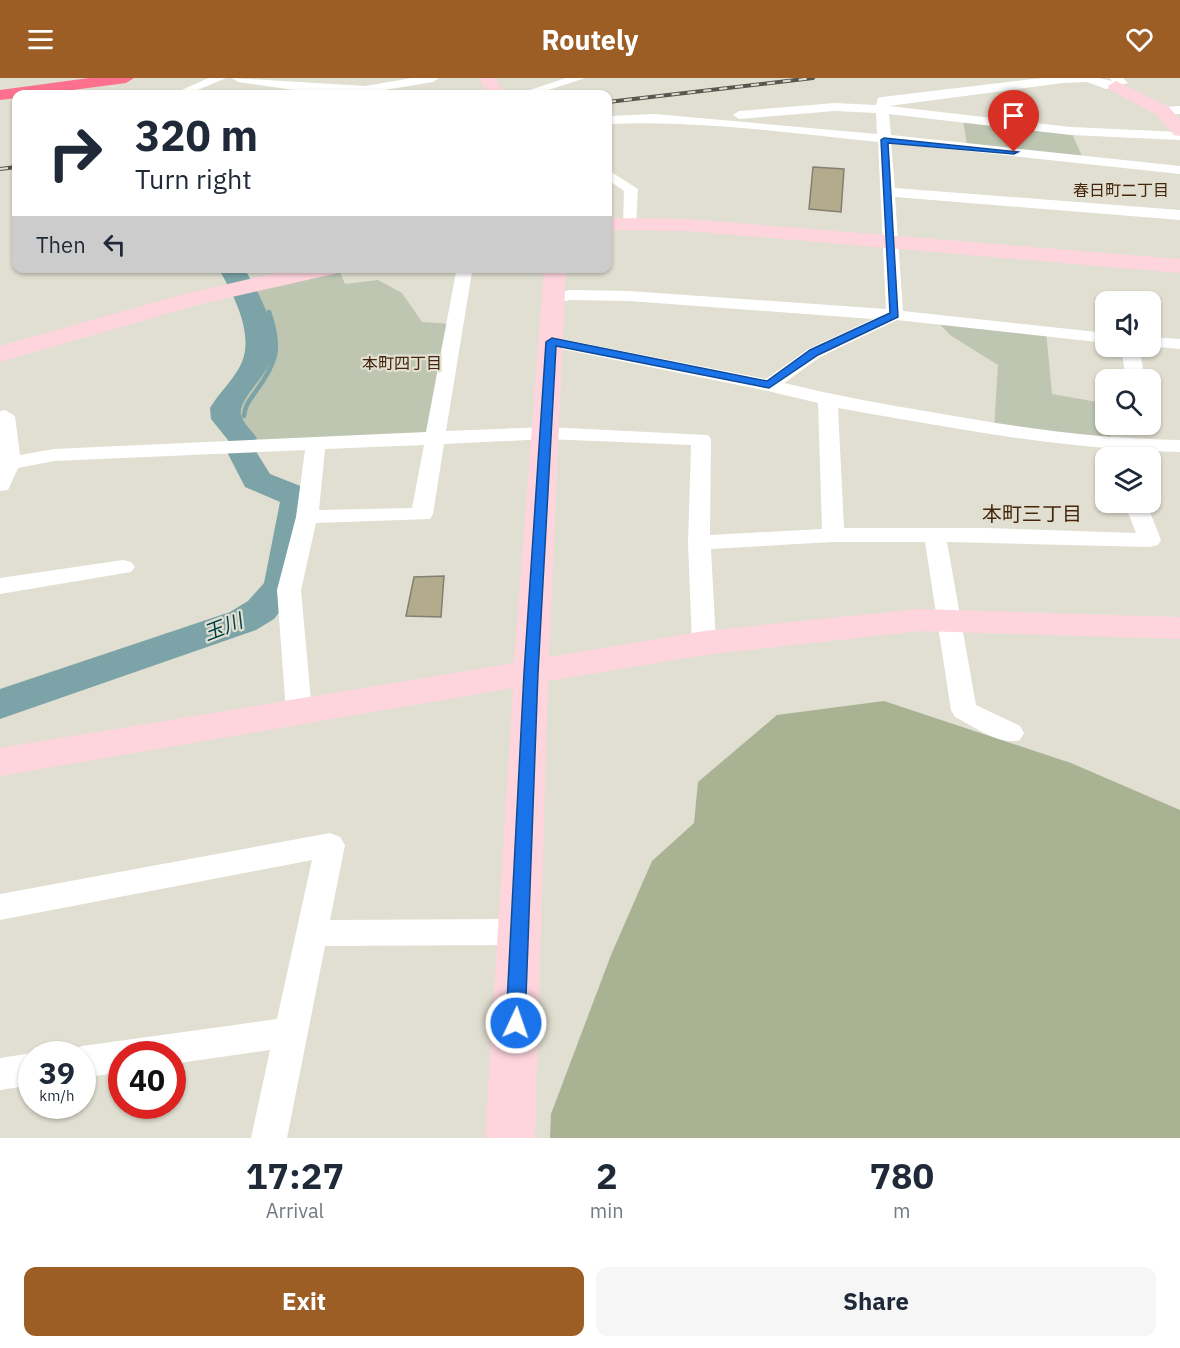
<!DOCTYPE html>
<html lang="en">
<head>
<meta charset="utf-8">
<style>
	:root { --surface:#fff; --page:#f6f6f7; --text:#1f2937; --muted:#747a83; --accent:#9d5e26 }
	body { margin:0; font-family:"IBM Plex Sans","Noto Sans JP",sans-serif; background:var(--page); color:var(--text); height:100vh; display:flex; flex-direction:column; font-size:22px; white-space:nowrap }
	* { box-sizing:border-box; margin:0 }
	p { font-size:20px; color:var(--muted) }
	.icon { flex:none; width:33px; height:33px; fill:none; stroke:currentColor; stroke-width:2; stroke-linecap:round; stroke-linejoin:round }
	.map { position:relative; height:1060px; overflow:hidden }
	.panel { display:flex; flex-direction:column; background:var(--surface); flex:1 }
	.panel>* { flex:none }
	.top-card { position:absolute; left:12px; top:12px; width:600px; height:183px; border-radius:12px; box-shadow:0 2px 4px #0004; background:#fff; color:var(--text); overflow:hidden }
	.buttons { position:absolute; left:1095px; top:213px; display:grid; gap:12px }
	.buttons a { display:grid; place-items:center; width:66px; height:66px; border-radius:12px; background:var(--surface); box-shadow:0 2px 4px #0004; font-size:30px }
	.speed { position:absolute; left:18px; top:963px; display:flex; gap:12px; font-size:30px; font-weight:700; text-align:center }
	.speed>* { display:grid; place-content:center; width:78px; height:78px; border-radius:50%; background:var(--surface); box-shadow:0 2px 4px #0004; line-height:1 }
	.speed small { font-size:15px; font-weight:400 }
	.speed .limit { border:9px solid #d22; background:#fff; color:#111 }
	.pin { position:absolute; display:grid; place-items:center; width:51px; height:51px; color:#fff; margin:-62px -26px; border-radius:50% 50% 50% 0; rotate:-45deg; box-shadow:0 0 6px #0007 }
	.pin .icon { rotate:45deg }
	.me { position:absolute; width:66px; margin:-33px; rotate:3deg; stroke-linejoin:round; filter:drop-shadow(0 0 4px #0008) }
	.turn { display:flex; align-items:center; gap:21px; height:126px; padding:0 24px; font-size:27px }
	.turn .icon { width:78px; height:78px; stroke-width:2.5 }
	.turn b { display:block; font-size:42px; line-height:51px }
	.then { display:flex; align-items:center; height:57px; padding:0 24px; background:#0003; gap:12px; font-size:22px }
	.eta { display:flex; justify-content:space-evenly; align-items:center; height:102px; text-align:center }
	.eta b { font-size:36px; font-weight:700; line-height:42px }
	.button { display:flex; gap:12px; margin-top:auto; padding:12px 24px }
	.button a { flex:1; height:69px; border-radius:12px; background:var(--accent); color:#fff; font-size:24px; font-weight:700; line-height:69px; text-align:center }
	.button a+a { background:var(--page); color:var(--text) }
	header { display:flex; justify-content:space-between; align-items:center; height:78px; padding:0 24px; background:var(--accent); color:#fff; font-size:27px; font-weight:700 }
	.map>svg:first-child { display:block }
</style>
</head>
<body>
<header><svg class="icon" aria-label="menu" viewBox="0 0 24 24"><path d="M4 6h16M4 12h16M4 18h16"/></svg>Routely<svg class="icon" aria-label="heart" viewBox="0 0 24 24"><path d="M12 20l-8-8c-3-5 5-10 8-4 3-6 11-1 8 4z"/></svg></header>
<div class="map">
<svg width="1180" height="1060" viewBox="0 0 1180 1060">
	<rect width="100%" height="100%" fill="#e1dfd1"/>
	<g fill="#bec5b1">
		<polygon points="963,41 1071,53 1084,83 967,68"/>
		<polygon points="340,194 345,206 378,202 402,215 422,244 451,246 431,358 258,367 235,353 224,336 252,291 258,273 244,213"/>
		<polygon points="935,241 1046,253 1052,316 1103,325 1106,346 1108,347 1113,367 994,351 998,287 950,257"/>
	</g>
	<polygon fill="#a9b394" points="884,623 1071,685 1180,732 1180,1060 550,1060 551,1036 611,877 652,783 694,745 698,704 777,637"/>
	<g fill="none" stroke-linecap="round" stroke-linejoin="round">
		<path stroke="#7ba3a8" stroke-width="4.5" d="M244,338C245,327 250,322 256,313C278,283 281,269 269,234"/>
		<path fill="#7ba3a8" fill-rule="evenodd" d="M218,190H244C258,214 276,245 274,273C272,295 237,320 241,337C243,345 252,353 257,360L252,367L270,396L303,409L314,422L300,508L274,541L256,552L0,641V611L230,534L248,523L264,505L280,424L245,409L227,374L232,367L211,341L210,330C219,314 235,301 242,284C254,255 233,215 218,190Z"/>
	</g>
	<g fill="#b2ac8d" stroke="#817f72" stroke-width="1.5">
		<polygon points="813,89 844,91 841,134 809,131"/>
		<polygon points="444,498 441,539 406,538 414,499"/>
	</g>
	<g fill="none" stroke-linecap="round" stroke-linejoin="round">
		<g fill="#fff" fill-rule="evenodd">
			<polygon points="209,0 226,0 188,16 172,16"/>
			<polygon points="232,0 365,8 412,0 439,0 433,4 384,12 389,16 300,13 238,4"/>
			<polygon points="566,0 585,0 536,16 518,16"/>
			<path d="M1042,0H1099L1112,3L1110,0H1123L1128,5L1106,11L1087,4L1063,5L889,28L1071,49L1180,54V62L1071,57L889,36L891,57L1180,88V96L891,65L895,110L1180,132V142L895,119L903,233L1106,255V265L897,242L820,279L784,305C833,317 882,326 931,334C1014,349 1096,361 1180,362V374C1064,372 952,350 838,330L844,450H986L1136,455L1124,424H1146L1161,462L1158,467L1150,469L947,464L976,627L1020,648L1024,655L1020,662C1000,668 973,648 955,639L951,632L925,464H833L711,471L716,565L713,571L704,573L695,571L692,565L688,465L691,367L547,361L444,366L433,436L430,441L316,445L301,512L312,634L308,641L299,643L290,641L286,634L277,512L296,439L305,372L54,383L18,390L8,412L0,413V333L5,332L15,338L20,377L54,371L426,354L456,194L453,190H470L472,194L446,353L547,349L708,357L711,361L710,457L822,451L818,325L768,313L552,269L543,264L552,259L766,301L808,271L873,241L629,223L571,222L553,225L544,220L547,216L571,212L629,213L886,231L878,64C788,55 698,42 608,46V38L655,36L877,56L876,35L835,33L739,41L733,37L739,33L835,25L876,27L878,20L882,19ZM424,367L412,430L319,432L325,371Z"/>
			<polygon points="1180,28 1180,36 1163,37 1157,33 1163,29"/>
			<polygon points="608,92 638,111 636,149 626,149 623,146 624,113 608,102"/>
			<polygon points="1150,259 1180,261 1180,271 1146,268 1150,268"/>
			<polygon points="1121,268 1139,268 1145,302 1126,302"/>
			<polygon points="123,482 131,484 135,489 131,494 0,516 0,500"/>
			<polygon points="330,755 340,759 345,767 330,842 520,841 531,845 536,854 531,863 520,867 325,868 287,1060 251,1060 270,972 172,986 172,976 122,976 122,994 82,1000 82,976 68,976 70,973 82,968 277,941 312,782 0,842 0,816"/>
			<polygon points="32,975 36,976 32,976 32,1007 0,1012 0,980"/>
		</g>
		<g fill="#fed4dd" fill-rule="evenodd">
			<polygon points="480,0 496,0 504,16 487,16"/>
			<polygon points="1116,3 1169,29 1180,42 1180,58 1174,57 1157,37 1110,12 1108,8"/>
			<polygon points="608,140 688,141 1180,181 1180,195 688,153 608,152"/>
			<polygon points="297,190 341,190 338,195 197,227 0,284 0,268 184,216"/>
			<polygon points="544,190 566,190 549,579 704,553 920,531 1180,539 1180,561 920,553 704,577 548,603 535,1060 485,1060 513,610 0,698 0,670 514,585"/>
		</g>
		<polygon fill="#fd718e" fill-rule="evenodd" points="89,0 134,0 126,5 42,16 16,16 16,20 0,22 0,12"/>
		<g stroke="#58564f" stroke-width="4">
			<g id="rail">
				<polyline points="608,24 813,0"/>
				<polyline points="0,91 16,89"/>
			</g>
		</g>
		<use href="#rail" stroke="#e1dfd1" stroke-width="2" stroke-dasharray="8" stroke-linecap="butt"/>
	</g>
	<polygon fill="#1a73e8" stroke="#114b97" stroke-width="1.5" points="884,60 1018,74 1014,76 888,65 898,239 818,277 769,310 556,268 538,595 525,945 522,952 516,954 509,952 506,945 524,595 546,264 552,260 767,303 810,272 890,235 881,62"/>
	<g text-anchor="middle" stroke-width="4.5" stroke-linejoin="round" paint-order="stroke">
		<g font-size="16" fill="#45260c" stroke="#e1dfd1">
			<text x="1121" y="118">春日町二丁目</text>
			<text x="402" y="291">本町四丁目</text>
		</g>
		<g font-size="20" fill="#45260c" stroke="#e1dfd1">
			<text x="1032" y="443">本町三丁目</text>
		</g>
		<g font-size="20" font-style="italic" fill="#004148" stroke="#e1dfd1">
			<text transform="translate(223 549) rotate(-21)" y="7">玉川</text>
		</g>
	</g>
</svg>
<div class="buttons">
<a><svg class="icon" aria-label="sound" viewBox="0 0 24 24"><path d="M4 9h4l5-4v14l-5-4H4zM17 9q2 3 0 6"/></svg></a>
<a><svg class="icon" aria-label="search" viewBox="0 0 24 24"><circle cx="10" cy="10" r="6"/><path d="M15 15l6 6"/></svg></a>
<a><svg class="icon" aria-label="layers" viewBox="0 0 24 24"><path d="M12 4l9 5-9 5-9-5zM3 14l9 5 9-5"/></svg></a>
</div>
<div class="speed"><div>39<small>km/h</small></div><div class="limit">40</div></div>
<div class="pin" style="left:1014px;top:74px;background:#d93025"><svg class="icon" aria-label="arrive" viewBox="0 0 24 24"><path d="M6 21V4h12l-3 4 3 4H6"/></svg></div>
<svg class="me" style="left:516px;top:945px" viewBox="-20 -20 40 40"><circle r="17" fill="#1a73e8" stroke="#fff" stroke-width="3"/><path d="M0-11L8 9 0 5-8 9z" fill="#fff"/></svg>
<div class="top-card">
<div class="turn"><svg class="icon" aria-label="right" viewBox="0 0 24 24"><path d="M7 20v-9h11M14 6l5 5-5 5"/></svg><div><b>320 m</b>Turn right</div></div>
<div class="then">Then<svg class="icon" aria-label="left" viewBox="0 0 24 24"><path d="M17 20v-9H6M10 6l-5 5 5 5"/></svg></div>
</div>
</div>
<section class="panel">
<div class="eta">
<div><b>17:27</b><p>Arrival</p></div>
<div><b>2</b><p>min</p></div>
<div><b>780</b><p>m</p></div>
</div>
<div class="button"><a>Exit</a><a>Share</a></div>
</section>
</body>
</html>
